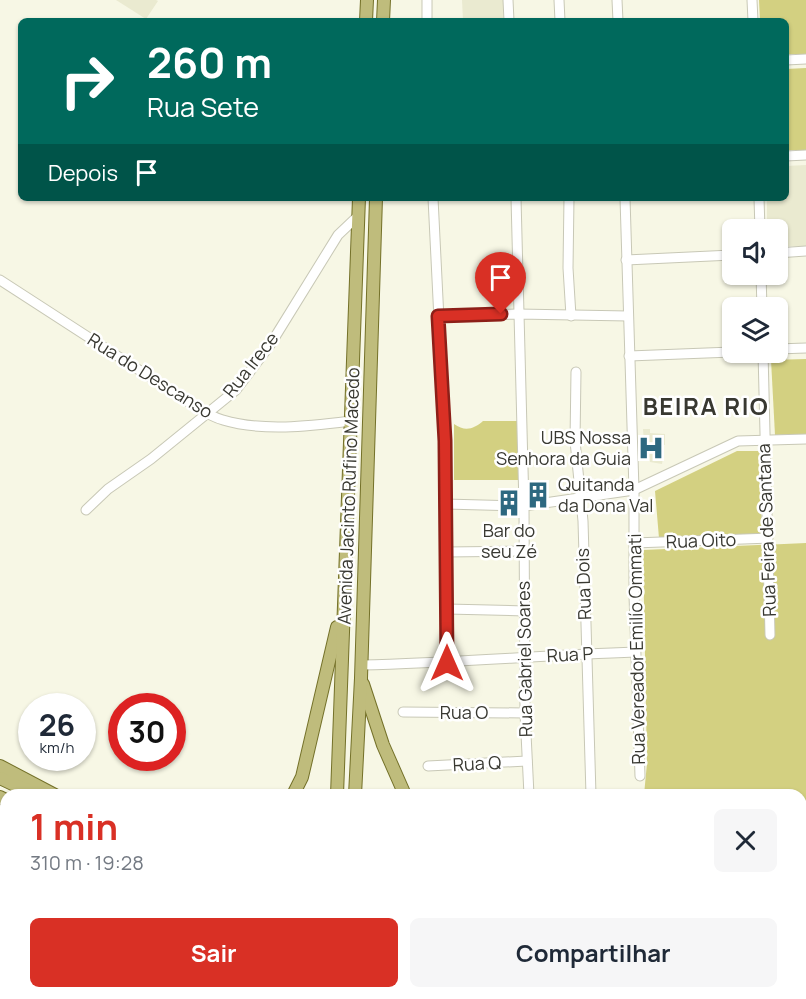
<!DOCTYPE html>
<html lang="pt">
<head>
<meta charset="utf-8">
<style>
	:root { --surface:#fff; --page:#f6f6f7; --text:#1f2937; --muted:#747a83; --accent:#d93025 }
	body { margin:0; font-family:Manrope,sans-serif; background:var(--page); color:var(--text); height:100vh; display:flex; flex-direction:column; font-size:22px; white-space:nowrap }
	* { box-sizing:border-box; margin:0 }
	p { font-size:20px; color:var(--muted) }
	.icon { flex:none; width:33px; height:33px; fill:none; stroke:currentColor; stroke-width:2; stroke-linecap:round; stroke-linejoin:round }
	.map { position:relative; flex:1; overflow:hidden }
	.panel { position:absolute; left:0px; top:789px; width:807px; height:210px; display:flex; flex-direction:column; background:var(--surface); border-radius:18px 18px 0 0; box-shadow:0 2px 4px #0004 }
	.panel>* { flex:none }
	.top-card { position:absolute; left:18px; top:18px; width:771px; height:183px; border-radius:9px; box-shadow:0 2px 4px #0004; background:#00695c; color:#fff; overflow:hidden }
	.fabs { position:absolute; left:722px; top:219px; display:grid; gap:12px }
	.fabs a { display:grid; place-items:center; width:66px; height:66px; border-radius:9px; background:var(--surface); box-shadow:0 2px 4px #0004; font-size:30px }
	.speed { position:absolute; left:18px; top:693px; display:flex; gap:12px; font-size:30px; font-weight:700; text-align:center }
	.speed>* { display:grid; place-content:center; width:78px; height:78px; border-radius:50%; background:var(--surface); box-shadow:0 2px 4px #0004; line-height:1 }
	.speed small { font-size:15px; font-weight:400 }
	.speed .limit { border:9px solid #d22; background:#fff; color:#111 }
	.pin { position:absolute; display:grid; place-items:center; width:51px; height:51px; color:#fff; margin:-62px -26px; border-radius:50% 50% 50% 0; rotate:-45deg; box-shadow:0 0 6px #0007 }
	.pin .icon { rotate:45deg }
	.me { position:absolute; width:66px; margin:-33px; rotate:0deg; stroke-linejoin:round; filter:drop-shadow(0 0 4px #0008) }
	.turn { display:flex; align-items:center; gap:21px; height:126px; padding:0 30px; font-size:27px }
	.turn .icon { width:78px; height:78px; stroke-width:2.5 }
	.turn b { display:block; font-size:42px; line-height:51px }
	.then { display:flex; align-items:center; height:57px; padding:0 30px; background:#0003; gap:12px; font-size:22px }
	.round { display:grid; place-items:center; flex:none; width:63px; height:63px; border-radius:9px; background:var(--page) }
	.head { display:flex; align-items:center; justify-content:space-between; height:102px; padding:0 30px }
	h1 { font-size:36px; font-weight:700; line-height:45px; color:var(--accent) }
	.primary-button { display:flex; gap:12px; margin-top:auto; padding:12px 30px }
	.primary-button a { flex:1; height:69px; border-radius:9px; background:var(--accent); color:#fff; font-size:24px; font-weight:700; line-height:69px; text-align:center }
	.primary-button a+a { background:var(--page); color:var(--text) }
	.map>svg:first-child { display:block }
</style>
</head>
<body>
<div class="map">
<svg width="806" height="999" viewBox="0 0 806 999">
	<rect width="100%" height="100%" fill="#f7f7e5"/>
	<g fill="#eaead0">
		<polygon points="116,0 156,0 158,1 146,19"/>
		<polygon points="462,0 503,0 503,20 463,21"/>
		<polygon points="806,165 806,246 777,246 777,230 767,229 767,198 786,198 786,166"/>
		<polygon points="643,429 650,429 650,433 665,434 665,445 659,445 658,441 658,451 664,451 662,464 650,462 649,456 645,455"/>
	</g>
	<g fill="#d3d081">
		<polygon points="759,0 806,0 806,54 786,54 786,21 760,21"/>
		<polygon points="806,68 806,150 786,150 786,69"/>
		<polygon points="806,359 806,434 775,435 771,360"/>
		<path d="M483,421H518V480H454V424C465,432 474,429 483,421Z"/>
		<polygon points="737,451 760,451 762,534 659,538 655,491"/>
		<polygon points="806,543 806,999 717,999 718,993 801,993 801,795 644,795 647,763 643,550"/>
		<polygon points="0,822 6,825 6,979 0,977"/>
		<polygon points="54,993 397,993 422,999 71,999"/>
	</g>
	<polygon fill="#4ab0da" points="0,977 6,979 6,993 54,993 71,999 0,999"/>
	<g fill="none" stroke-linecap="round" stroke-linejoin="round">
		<g stroke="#c8c8b6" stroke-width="11">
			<g id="minor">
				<polyline points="427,0 427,21"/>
				<polyline points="508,0 509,21"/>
				<polyline points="559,0 560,21"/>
				<polyline points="617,0 618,21"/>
				<polyline points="752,0 753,21"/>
				<polyline points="786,60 806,59"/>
				<polyline points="786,156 806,155"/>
				<polyline points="433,198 445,441 447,663"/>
				<polyline points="516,198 524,506 525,713 529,795"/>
				<polyline points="569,198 568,268 571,316"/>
				<polyline points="625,198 634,490 634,595 640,776"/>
				<polyline points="759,198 760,230"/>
				<polyline points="777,253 806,251"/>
				<polyline points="626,260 732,255"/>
				<polyline points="761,274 762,308"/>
				<path d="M0,280L190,403C200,409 211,417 223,420C263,432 310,426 351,421"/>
				<polyline points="438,316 518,314 628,316"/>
				<polyline points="777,349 806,348"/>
				<polyline points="763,352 770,635"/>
				<polyline points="629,356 732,352"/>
				<polyline points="576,372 575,441 583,521 591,795"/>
				<polyline points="445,504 524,506 634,490 738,441 806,439"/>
				<polyline points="86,510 108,489 151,459 236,390 270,345 338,235 358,216"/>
				<polyline points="634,543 768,538"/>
				<polyline points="446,552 524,551"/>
				<polyline points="447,609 525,611"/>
				<path d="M362,665C453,663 544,655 635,652"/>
				<polyline points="403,712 525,713"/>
				<polyline points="428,766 527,761"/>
			</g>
		</g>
		<g stroke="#747129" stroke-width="14">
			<g id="major">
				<polyline points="366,21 367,0"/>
				<polyline points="383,21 384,0"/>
				<polyline points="363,684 383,745 405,795"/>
				<polyline points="0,766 55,795"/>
				<polyline points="0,778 21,788 44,794"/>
				<polyline points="293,795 302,777 337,627"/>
				<polyline points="337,795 359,198"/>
				<polyline points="355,795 361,678 376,198"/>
				<polyline points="0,797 6,800"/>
				<polyline points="496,993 522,999"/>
				<polyline points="701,993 703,999"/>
				<polyline points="330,999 331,993"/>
				<polyline points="345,999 345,993"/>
			</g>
		</g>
		<use href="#minor" stroke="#fff" stroke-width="9"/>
		<use href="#major" stroke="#bfbc7c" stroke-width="12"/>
	</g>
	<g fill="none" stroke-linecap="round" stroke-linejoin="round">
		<g stroke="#8d1f18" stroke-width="15">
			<polyline id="route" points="447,663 445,441 438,316 501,314"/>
		</g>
		<use href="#route" stroke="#d93025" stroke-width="10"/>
	</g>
	<defs>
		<g id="hospital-bare" transform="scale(2.07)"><path d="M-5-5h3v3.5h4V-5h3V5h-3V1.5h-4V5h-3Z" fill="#2d6880" stroke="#fff" stroke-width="2.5" paint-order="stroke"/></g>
		<g id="building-bare" transform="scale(2.07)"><path d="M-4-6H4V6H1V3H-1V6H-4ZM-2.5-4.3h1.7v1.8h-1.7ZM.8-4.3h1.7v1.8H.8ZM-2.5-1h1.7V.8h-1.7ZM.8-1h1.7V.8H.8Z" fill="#2d6880" stroke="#fff" stroke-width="2.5" paint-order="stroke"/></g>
	</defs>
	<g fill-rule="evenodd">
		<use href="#hospital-bare" x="651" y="448"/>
		<use href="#building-bare" x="538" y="495"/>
		<use href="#building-bare" x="509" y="503"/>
	</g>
	<g text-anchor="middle" stroke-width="5" stroke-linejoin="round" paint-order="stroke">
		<g font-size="18" fill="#383831" stroke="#fff">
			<text transform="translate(251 365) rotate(-52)" y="6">Rua Irece</text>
			<text transform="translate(150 376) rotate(32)" y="6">Rua do Descanso</text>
			<text transform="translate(349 496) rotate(-88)" y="6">Avenida Jacinto Rufino Macedo</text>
			<text transform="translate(767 530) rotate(-92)" y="6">Rua Feira de Santana</text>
			<text transform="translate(701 541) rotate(-2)" y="6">Rua Oito</text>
			<text transform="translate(584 584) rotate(-92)" y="6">Rua Dois</text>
			<text transform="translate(637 649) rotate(-91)" y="6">Rua Vereador Emilío Ommati</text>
			<text transform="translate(570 655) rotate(-3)" y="6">Rua P</text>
			<text transform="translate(525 659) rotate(-91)" y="6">Rua Gabriel Soares</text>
			<text x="464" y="719">Rua O</text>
			<text transform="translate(477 764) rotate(-3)" y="6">Rua Q</text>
		</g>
		<g font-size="18" fill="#383831" stroke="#fff" text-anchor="end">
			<text x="631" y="444">UBS Nossa<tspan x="631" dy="21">Senhora da Guia</tspan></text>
			<text x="558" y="491" text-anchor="start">Quitanda<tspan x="558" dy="21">da Dona Val</tspan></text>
			<text x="509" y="537" text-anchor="middle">Bar do<tspan x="509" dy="21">seu Zé</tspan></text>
		</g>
		<g font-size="24" font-weight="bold" letter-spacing="1.5" fill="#383831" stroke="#fff">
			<text x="706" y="415">BEIRA RIO</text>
		</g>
	</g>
</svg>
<div class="fabs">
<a><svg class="icon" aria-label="sound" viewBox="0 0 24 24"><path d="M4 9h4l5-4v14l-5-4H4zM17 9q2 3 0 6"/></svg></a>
<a><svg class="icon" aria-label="layers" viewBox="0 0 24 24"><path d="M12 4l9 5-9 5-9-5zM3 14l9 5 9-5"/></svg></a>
</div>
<div class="speed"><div>26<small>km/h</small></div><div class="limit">30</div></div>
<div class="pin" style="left:501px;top:314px;background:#d93025"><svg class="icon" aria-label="arrive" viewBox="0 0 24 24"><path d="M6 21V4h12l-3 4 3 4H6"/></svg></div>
<svg class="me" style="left:447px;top:663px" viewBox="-20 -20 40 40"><path d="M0-17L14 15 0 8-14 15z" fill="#d93025" stroke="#fff" stroke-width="4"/></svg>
<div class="top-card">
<div class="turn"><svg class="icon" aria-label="right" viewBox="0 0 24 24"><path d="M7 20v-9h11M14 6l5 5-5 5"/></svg><div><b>260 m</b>Rua Sete</div></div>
<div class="then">Depois<svg class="icon" aria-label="arrive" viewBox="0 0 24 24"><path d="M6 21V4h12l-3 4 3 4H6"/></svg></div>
</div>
<section class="panel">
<div class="head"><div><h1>1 min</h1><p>310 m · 19:28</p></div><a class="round"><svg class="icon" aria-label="close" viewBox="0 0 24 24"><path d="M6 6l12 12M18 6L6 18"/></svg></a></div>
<div class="primary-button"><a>Sair</a><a>Compartilhar</a></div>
</section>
</div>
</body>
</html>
